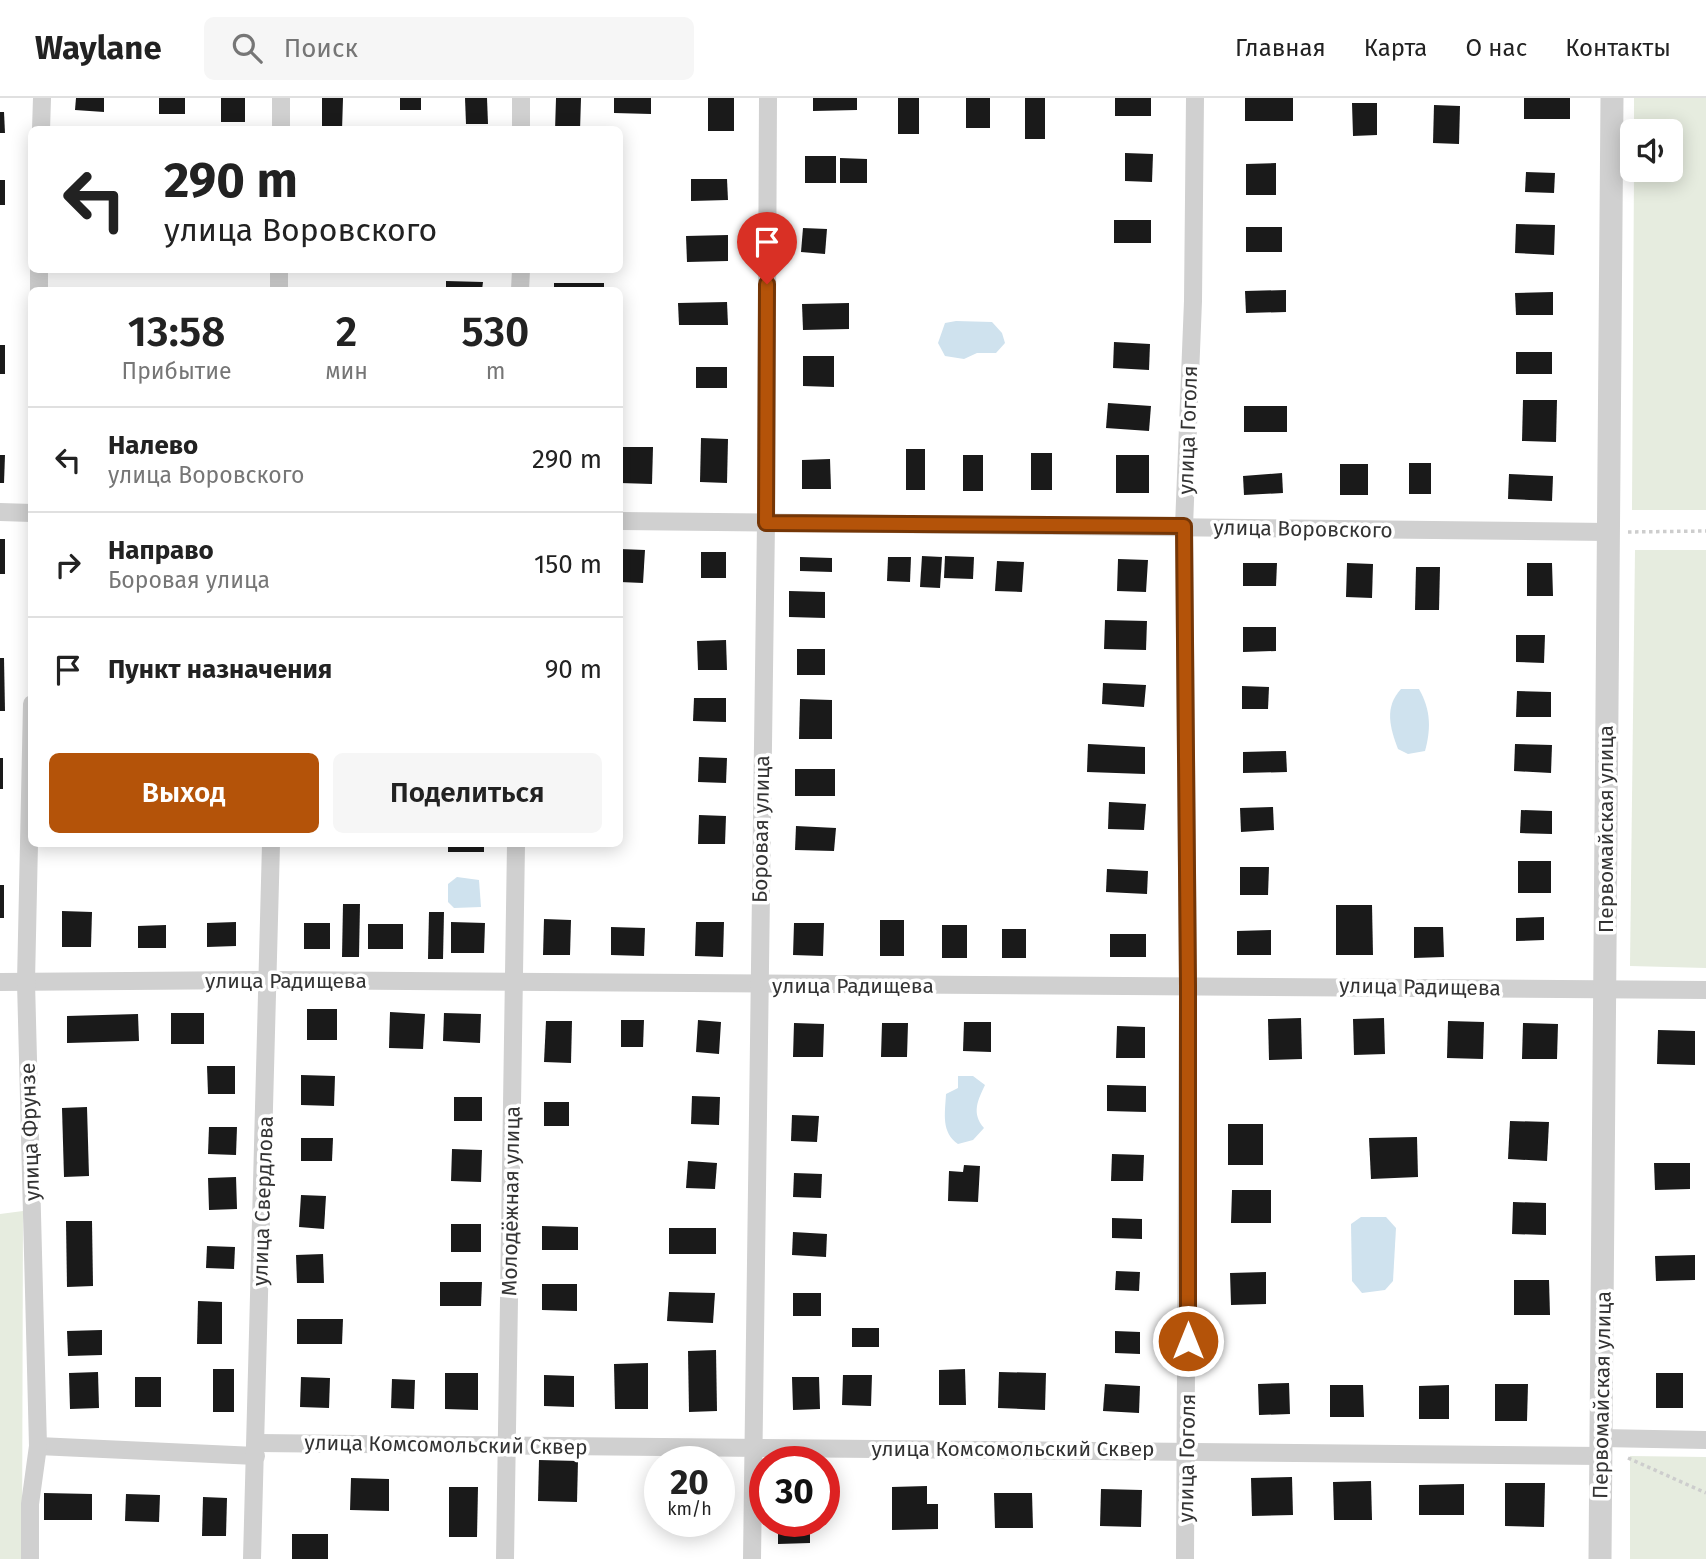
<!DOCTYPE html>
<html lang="ru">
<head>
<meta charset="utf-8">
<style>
	:root { --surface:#fff; --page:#f6f6f6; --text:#222; --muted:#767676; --line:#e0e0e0; --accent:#b45309 }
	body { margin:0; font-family:"Fira Sans",sans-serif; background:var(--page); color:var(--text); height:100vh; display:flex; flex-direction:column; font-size:26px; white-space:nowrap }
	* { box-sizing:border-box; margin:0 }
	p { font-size:23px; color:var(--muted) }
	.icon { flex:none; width:38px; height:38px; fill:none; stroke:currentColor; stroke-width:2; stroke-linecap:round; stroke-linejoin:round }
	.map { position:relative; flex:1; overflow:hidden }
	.side { position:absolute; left:28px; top:189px; width:595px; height:560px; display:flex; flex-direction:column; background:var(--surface); border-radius:10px; box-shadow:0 4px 18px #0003 }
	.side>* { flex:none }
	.top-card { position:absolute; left:28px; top:28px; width:595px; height:147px; border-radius:10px; box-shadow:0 4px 18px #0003; background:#fff; color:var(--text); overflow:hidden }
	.fabs { position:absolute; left:1620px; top:21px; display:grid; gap:14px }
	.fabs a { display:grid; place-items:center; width:63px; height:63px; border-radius:10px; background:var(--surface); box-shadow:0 4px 18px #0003; font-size:35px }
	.speed { position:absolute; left:644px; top:1348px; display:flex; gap:14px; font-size:35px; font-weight:700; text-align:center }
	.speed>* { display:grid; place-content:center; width:91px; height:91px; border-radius:50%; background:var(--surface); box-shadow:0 4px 18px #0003; line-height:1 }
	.speed small { font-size:18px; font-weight:400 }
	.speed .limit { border:10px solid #d22; background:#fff; color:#111 }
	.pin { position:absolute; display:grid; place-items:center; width:60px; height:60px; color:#fff; margin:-72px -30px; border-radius:50% 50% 50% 0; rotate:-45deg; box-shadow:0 0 7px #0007 }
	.pin .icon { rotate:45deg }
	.me { position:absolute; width:77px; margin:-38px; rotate:0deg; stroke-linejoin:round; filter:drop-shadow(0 0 5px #0008) }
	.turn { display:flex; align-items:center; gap:24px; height:147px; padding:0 21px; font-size:32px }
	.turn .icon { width:91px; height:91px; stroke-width:2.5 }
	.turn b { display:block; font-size:49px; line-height:60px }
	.eta { display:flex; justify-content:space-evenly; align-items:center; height:119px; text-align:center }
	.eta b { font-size:42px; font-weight:600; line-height:49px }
	.primary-button { display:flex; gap:14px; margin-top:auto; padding:14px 21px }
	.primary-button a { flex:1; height:80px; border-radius:10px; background:var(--accent); color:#fff; font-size:28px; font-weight:600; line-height:80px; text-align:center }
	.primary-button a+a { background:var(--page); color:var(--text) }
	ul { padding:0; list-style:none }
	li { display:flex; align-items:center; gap:21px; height:105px; padding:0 21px; border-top:2px solid var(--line) }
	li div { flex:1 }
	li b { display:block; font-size:26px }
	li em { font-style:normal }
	header { display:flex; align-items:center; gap:42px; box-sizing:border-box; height:98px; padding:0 35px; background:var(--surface); border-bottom:2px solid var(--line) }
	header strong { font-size:33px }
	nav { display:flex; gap:38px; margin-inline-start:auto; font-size:24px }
	.search { width:490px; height:63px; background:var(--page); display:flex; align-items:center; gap:18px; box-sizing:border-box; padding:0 24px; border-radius:10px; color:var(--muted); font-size:26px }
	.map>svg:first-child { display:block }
</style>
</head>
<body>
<header>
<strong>Waylane</strong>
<div class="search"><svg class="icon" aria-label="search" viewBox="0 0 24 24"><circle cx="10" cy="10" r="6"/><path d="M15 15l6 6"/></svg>Поиск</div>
<nav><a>Главная</a><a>Карта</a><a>О нас</a><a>Контакты</a></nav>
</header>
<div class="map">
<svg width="1706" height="1461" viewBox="0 0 1706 1461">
	<rect width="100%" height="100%" fill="#fff"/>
	<g fill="#e6ecdf">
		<polygon points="1634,0 1706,0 1706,412 1632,412 1634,72 1671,72 1671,33 1634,33"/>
		<polygon points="1635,452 1706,452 1706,870 1630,868"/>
		<polygon points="23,1113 22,1461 0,1461 0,1116"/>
		<polygon points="1630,1358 1706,1359 1706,1461 1630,1461"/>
	</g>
	<g fill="#cfe2ee">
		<polygon points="956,223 992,224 1002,235 1005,245 996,255 977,255 964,261 945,258 938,245 945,225"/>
		<path d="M1401,591H1419C1431,612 1431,631 1425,653L1408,656L1398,651C1390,630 1384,609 1401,591Z"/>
		<polygon points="457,779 479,782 481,809 454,810 448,804 448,786"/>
		<path d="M958,978H973L985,987C978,1002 971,1015 984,1030L973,1042L958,1046C941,1034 945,1016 946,996L958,990Z"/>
		<polygon points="1361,1119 1386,1119 1396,1130 1393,1183 1385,1192 1362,1195 1352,1183 1351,1126"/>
	</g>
	<g fill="#1a1a1a">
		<polygon points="76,0 104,0 104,14 75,12"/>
		<rect x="159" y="0" width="26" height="16"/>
		<rect x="221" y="0" width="24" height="24"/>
		<polygon points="322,0 343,0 342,32 322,32"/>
		<rect x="400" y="0" width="21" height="12"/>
		<polygon points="465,0 487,0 488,26 466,26"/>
		<polygon points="556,0 581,0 580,32 555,32"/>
		<polygon points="614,0 651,0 651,16 614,15"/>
		<rect x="708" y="0" width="26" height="33"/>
		<polygon points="813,0 857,0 857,12 813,13"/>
		<rect x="898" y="0" width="21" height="36"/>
		<rect x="966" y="0" width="24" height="30"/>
		<rect x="1025" y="0" width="20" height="41"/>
		<rect x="1115" y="0" width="36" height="18"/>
		<rect x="1245" y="0" width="48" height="23"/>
		<rect x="1524" y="0" width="46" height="21"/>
		<polygon points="1352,5 1377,5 1377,37 1353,38"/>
		<polygon points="1434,7 1460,8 1459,46 1433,45"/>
		<polygon points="0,14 4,14 5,35 0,35"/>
		<polygon points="1125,55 1153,56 1152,84 1125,83"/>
		<rect x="805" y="58" width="31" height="27"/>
		<polygon points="840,60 867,61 867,85 840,85"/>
		<polygon points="1276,65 1276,97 1246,97 1246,66"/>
		<polygon points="1526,74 1555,75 1554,95 1525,94"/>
		<polygon points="691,81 727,81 728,102 691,103"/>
		<rect x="0" y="82" width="5" height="25"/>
		<rect x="1114" y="122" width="37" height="23"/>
		<polygon points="1516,126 1555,127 1554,157 1515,155"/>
		<rect x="1246" y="129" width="36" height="25"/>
		<polygon points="803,130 827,131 825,156 801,154"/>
		<polygon points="728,137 728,163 687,164 686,138"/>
		<polygon points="446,183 483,184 482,192 446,192"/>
		<rect x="554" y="185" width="50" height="7"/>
		<polygon points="1286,192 1286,214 1246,215 1245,193"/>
		<polygon points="1553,194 1553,217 1516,217 1515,195"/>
		<polygon points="727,204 728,227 679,227 678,205"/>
		<polygon points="849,205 849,231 803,232 802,206"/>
		<polygon points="1114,244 1150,246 1149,272 1113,270"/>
		<rect x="0" y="247" width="5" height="29"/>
		<rect x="1516" y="254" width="36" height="22"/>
		<polygon points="803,258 834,258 834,289 803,288"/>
		<rect x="696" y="269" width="31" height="21"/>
		<polygon points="1523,302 1557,302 1556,344 1522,343"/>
		<polygon points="1108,305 1151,308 1149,333 1106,330"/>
		<rect x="1244" y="308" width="43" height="26"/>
		<polygon points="701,340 728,341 727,385 700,384"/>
		<polygon points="620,349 653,349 652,386 620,385"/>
		<rect x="906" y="351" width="19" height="41"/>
		<rect x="1031" y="355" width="21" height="37"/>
		<polygon points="0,357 5,357 4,385 0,385"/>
		<rect x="963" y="357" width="20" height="36"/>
		<rect x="1116" y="357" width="33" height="38"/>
		<polygon points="830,361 831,391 802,391 802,362"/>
		<rect x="1409" y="365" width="22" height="31"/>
		<rect x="1340" y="366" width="28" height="31"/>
		<polygon points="1282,375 1283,395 1244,397 1243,378"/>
		<polygon points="1509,376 1553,378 1552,403 1508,401"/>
		<rect x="0" y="441" width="5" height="35"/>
		<polygon points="620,451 645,452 643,485 620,484"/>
		<rect x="701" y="454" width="25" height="26"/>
		<polygon points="922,458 942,459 940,490 920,489"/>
		<polygon points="945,458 974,459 973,481 944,480"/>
		<polygon points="800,459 832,460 832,474 800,473"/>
		<polygon points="888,459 911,459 910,484 887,483"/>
		<polygon points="1118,461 1148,462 1146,494 1117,493"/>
		<polygon points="997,463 1024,464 1022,494 995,493"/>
		<polygon points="1243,465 1277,465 1276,488 1243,488"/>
		<polygon points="1347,465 1373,466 1372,500 1346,499"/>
		<polygon points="1527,465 1552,465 1553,498 1527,498"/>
		<polygon points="1416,469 1440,469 1439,512 1415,512"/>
		<polygon points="789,493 825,494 825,520 789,519"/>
		<polygon points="1105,522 1147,523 1146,552 1104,551"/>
		<polygon points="1243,529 1276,529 1276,553 1243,554"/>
		<polygon points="1516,537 1545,537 1544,565 1516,564"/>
		<polygon points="726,542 727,572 698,572 697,543"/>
		<rect x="797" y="551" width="28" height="26"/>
		<polygon points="0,560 4,560 5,613 0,613"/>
		<polygon points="1103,585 1146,587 1144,609 1102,606"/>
		<polygon points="1242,588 1269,589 1268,611 1242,611"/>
		<polygon points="1517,593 1551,594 1551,619 1516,619"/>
		<polygon points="694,600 726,600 726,624 693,623"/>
		<polygon points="800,601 832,602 832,641 799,641"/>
		<polygon points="1088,646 1145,649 1145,676 1087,674"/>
		<polygon points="1515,646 1552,647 1551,675 1514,673"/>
		<polygon points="1286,653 1287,674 1243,675 1243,654"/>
		<polygon points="699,659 727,660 726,685 698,684"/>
		<rect x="0" y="660" width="3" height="31"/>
		<rect x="795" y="671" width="40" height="27"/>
		<polygon points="1109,704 1146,706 1144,732 1108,731"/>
		<polygon points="1273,709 1274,732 1241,734 1240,710"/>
		<polygon points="1521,712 1552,713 1552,736 1520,735"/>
		<polygon points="699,717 726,718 725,746 698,746"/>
		<polygon points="796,728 836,730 834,753 795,752"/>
		<rect x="448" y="746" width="36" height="8"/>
		<rect x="1518" y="763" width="33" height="32"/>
		<polygon points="1240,769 1269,769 1268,797 1240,797"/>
		<polygon points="1107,771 1148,773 1147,796 1106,794"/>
		<rect x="0" y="787" width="4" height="33"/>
		<polygon points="343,806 360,806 359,859 342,859"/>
		<polygon points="1336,807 1372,807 1373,857 1336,857"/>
		<polygon points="62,813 92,814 91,849 62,849"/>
		<polygon points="429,814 444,814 443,861 428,861"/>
		<polygon points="1544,819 1544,842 1516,843 1516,820"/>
		<polygon points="544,821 571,822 570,857 543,857"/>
		<rect x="880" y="822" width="24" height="36"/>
		<polygon points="236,824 236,848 207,849 207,825"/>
		<polygon points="451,824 485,825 484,855 451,855"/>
		<polygon points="696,824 724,824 723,859 695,858"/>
		<rect x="304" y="825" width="26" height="26"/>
		<polygon points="794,825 824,825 823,858 793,857"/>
		<rect x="368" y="826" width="35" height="25"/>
		<polygon points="166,827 166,850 138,850 138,828"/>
		<rect x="942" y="827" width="25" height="33"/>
		<polygon points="611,829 645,830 644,858 611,857"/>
		<polygon points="1414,829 1443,829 1444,859 1414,860"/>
		<rect x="1002" y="831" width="24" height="29"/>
		<polygon points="1271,832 1271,857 1237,857 1237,833"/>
		<rect x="1110" y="836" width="36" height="23"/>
		<rect x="307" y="911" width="30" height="31"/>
		<polygon points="390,914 425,916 423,951 389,950"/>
		<rect x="171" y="915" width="33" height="31"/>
		<polygon points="444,915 481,916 480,945 443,943"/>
		<polygon points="138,916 139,943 67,945 67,918"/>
		<polygon points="1301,920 1302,961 1269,962 1268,921"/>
		<polygon points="1384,920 1385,956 1354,957 1353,921"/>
		<polygon points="621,922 644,922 643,949 621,949"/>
		<polygon points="698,922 721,924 719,956 696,954"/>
		<polygon points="546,923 572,923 571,965 544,964"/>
		<polygon points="1448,923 1484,924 1483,961 1447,960"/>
		<polygon points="964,924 991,924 991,954 963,953"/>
		<polygon points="794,925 824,926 823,959 793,959"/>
		<polygon points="882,925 908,925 907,959 881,959"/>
		<polygon points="1523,925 1558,926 1557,961 1522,961"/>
		<polygon points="1117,928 1145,929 1145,960 1116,960"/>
		<polygon points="1658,932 1695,933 1695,967 1657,966"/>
		<polygon points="207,968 235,968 235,996 208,996"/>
		<polygon points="301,977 335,978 334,1008 301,1007"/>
		<polygon points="1107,987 1146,988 1146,1014 1107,1013"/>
		<polygon points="692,998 720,999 719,1027 691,1026"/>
		<rect x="454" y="999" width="28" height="24"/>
		<rect x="544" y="1004" width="25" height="24"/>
		<polygon points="87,1009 89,1078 64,1079 62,1010"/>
		<polygon points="792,1017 819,1018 817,1044 791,1043"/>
		<polygon points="1510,1023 1549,1024 1547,1063 1508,1061"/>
		<rect x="1228" y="1026" width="35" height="41"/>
		<polygon points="209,1029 237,1029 236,1057 208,1056"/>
		<polygon points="1417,1039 1418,1079 1371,1081 1369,1040"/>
		<polygon points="301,1040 333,1040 332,1063 301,1063"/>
		<polygon points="452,1051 482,1052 481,1084 451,1083"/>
		<polygon points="1112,1056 1144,1057 1143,1083 1111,1083"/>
		<polygon points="688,1063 717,1065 715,1091 686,1090"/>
		<polygon points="1654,1065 1690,1065 1690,1091 1655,1092"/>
		<polygon points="964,1067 980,1068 978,1104 948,1103 949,1073 963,1074"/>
		<polygon points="794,1075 822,1076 821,1100 793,1099"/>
		<polygon points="236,1079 237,1111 209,1112 208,1080"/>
		<polygon points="1232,1092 1271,1092 1271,1125 1231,1125"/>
		<polygon points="301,1097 326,1098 324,1131 299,1129"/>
		<polygon points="1513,1104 1546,1105 1546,1137 1512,1136"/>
		<polygon points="1112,1120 1142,1121 1142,1141 1112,1140"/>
		<polygon points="66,1123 92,1123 93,1188 67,1189"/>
		<rect x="451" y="1126" width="30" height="28"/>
		<polygon points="542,1128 578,1129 578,1152 542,1152"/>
		<rect x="669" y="1130" width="47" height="26"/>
		<polygon points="793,1134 827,1136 826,1159 792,1157"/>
		<polygon points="207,1148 235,1149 234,1171 206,1170"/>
		<polygon points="323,1156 324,1185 297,1185 296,1157"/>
		<polygon points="1695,1157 1695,1182 1656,1183 1655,1158"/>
		<polygon points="1116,1173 1140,1174 1139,1193 1115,1192"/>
		<polygon points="1266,1174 1266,1206 1231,1207 1230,1175"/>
		<polygon points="1514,1182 1549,1182 1550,1217 1514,1217"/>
		<polygon points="440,1184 482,1184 481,1208 440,1208"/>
		<polygon points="542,1186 577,1186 577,1213 542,1212"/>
		<polygon points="669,1194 715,1195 713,1225 667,1223"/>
		<rect x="793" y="1195" width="28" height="23"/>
		<polygon points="198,1203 222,1204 222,1246 197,1246"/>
		<polygon points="297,1221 343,1221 342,1246 297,1246"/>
		<rect x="852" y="1230" width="27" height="19"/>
		<polygon points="102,1232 102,1257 68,1258 67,1233"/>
		<polygon points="1115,1233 1140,1234 1140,1256 1115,1255"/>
		<polygon points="716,1252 717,1313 689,1314 688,1253"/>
		<polygon points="648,1265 648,1311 615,1311 614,1266"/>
		<rect x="213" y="1271" width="21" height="43"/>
		<polygon points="965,1271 966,1307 939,1307 939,1272"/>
		<polygon points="98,1274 99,1310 70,1311 69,1275"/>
		<polygon points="999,1274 1046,1275 1045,1312 998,1310"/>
		<polygon points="445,1275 478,1275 478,1312 445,1311"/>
		<rect x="1656" y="1275" width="27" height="35"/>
		<polygon points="544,1277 574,1278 574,1309 544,1308"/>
		<polygon points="843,1277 872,1277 871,1308 842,1307"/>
		<rect x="135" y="1279" width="26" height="30"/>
		<polygon points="301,1279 330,1280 329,1310 300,1309"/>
		<polygon points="792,1279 819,1279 820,1311 793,1312"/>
		<polygon points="392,1281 415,1282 414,1311 391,1310"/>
		<polygon points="1289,1285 1290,1316 1259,1317 1258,1286"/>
		<polygon points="1105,1286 1140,1288 1139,1315 1103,1313"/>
		<polygon points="1495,1286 1528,1286 1527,1323 1495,1323"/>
		<polygon points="1330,1287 1363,1287 1364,1319 1330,1319"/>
		<polygon points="1449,1287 1449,1321 1419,1321 1419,1288"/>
		<polygon points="539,1362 578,1363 577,1404 538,1403"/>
		<polygon points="1292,1379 1293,1417 1252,1418 1251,1380"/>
		<polygon points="351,1380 389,1381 389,1413 350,1412"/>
		<polygon points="1371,1383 1372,1422 1334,1422 1333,1384"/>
		<polygon points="1505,1385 1545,1385 1544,1429 1505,1428"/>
		<polygon points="1464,1386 1464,1417 1419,1417 1419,1387"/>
		<polygon points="927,1388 927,1406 938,1406 938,1431 892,1432 892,1389"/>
		<polygon points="449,1389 478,1389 477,1439 449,1439"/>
		<polygon points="1101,1391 1142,1392 1141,1429 1100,1428"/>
		<polygon points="44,1395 92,1396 92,1422 44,1422"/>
		<polygon points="994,1395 1032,1395 1033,1430 995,1430"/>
		<polygon points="126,1396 160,1397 159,1424 125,1423"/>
		<polygon points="203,1399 227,1400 226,1438 202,1438"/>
		<polygon points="778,1423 810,1423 810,1445 778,1446"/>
		<rect x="292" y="1436" width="36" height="25"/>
	</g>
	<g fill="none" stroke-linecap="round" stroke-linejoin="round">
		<g stroke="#cdcdcd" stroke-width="3.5" stroke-dasharray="3.5 3.5" stroke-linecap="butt">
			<polyline points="1628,434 1706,433"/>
			<polyline points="1628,1360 1706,1395"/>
		</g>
		<g stroke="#d0d0d0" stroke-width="18">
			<polyline points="41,32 42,0"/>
			<polyline points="281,32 281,0"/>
			<polyline points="521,32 521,0"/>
			<polyline points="39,192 39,172"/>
			<polyline points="279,192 279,172"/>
			<polyline points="520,192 521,172"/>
			<polyline points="0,414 32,415"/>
			<polyline points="620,423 1608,434"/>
			<polyline points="0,884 270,882 1706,892"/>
			<polyline points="1601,1340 1706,1342"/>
			<polyline points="257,1345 1601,1358"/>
			<polyline points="38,1348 256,1358"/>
			<polyline points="30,1461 30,1406 38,1348 26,884 32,606"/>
			<polyline points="252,1461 271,746"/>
			<polyline points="505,1461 516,746"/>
			<polyline points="752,1461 766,425 768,0"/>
			<polyline points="1185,1461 1188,888 1184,428 1193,203 1195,0"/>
		</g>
		<polyline stroke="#d0d0d0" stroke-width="23" points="1600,1461 1612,0"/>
	</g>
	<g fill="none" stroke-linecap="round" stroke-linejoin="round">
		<g stroke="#753606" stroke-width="18">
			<polyline id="route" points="767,186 766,425 1184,428 1188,887 1188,1243"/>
		</g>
		<use href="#route" stroke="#b45309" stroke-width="12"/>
	</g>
	<g text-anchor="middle" stroke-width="7" stroke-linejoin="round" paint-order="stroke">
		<g font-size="21" fill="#333" stroke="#fff">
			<text transform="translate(1188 332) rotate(-88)" y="7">улица Гоголя</text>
			<text transform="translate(1303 431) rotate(1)" y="7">улица Воровского</text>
			<text transform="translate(761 731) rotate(-89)" y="7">Боровая улица</text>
			<text transform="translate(1606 731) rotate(-90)" y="7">Первомайская улица</text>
			<text x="286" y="890">улица Радищева</text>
			<text x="853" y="895">улица Радищева</text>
			<text transform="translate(1420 889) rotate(1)" y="7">улица Радищева</text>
			<text transform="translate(30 1034) rotate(-92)" y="7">улица Фрунзе</text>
			<text transform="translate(263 1103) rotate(-88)" y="7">улица Свердлова</text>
			<text transform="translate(511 1103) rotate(-89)" y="7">Молодёжная улица</text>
			<text transform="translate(1602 1297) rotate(-89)" y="7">Первомайская улица</text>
			<text transform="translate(446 1347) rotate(1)" y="7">улица Комсомольский Сквер</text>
			<text x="1013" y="1358">улица Комсомольский Сквер</text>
			<text transform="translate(1187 1360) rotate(-89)" y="7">улица Гоголя</text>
		</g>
	</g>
</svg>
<div class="fabs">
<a><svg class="icon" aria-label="sound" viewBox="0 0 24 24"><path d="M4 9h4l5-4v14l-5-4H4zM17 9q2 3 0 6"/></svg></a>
</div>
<div class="speed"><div>20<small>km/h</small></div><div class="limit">30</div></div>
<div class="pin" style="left:767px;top:186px;background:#d93025"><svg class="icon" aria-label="arrive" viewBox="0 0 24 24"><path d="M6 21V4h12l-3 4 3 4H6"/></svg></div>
<svg class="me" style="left:1188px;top:1243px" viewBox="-20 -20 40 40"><circle r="17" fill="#b45309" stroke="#fff" stroke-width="3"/><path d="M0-11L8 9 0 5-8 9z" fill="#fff"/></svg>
<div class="top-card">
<div class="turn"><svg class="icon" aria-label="left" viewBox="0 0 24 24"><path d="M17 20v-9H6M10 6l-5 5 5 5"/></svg><div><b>290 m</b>улица Воровского</div></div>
</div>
<section class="side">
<div class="eta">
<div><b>13:58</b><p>Прибытие</p></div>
<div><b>2</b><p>мин</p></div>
<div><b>530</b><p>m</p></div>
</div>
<ul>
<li><svg class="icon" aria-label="left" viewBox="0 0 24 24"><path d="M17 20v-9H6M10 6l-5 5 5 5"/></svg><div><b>Налево</b><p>улица Воровского</p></div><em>290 m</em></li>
<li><svg class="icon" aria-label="right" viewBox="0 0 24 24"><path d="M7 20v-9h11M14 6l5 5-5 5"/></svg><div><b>Направо</b><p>Боровая улица</p></div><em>150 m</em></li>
<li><svg class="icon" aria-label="arrive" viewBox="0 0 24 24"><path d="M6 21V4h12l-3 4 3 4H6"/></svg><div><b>Пункт назначения</b></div><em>90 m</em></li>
</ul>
<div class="primary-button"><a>Выход</a><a>Поделиться</a></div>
</section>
</div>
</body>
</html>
